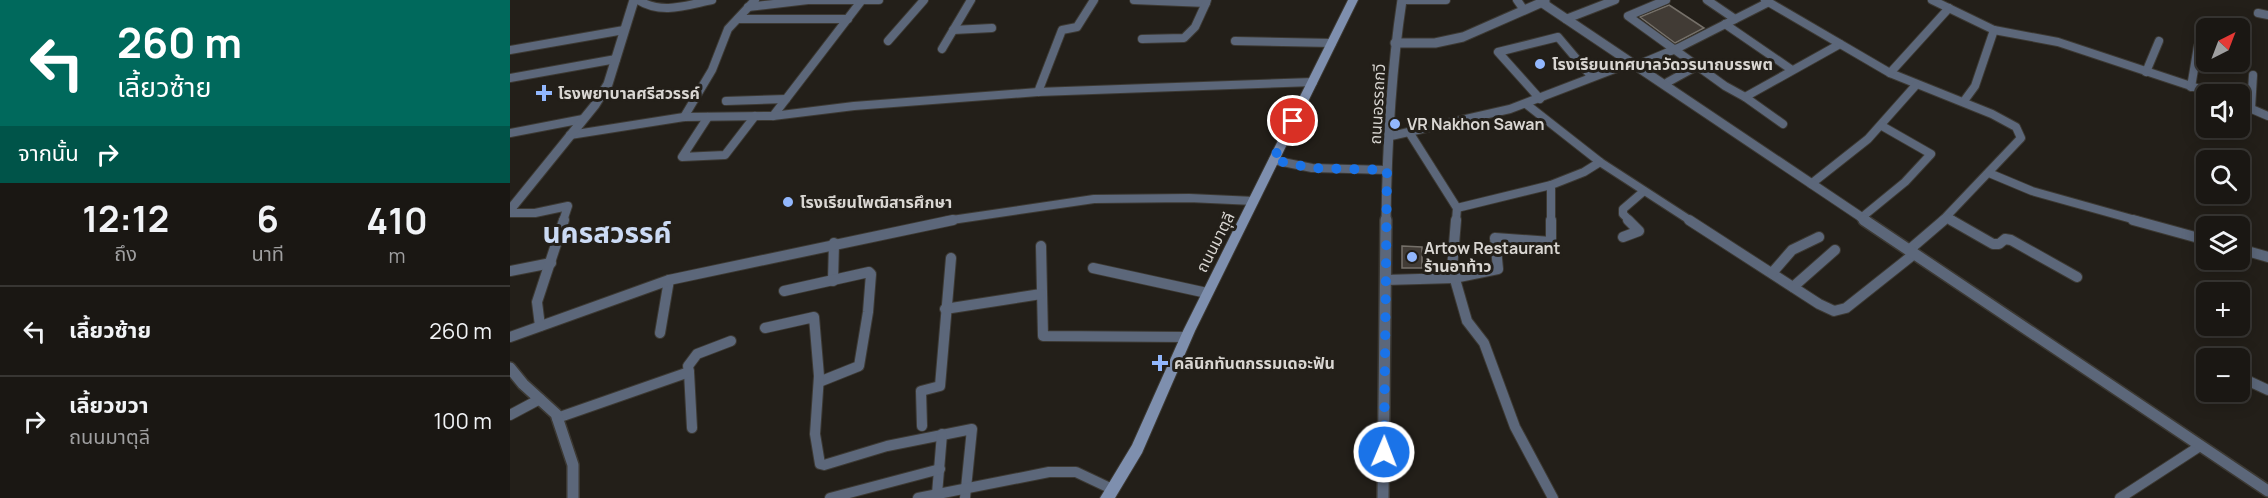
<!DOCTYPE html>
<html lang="th">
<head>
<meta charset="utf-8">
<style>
	:root { --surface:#1a1713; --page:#272421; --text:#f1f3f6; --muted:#9f9fa0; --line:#383633 }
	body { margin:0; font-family:Manrope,"Noto Sans Thai",sans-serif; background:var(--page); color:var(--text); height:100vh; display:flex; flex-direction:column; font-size:22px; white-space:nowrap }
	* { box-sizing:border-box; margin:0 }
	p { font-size:20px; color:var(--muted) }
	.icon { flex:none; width:33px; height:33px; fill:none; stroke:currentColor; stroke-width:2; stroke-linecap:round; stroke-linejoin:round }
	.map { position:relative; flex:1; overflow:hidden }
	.side { display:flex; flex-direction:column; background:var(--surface); width:510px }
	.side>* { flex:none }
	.hud { background:#00695c; color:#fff; overflow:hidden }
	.needle { width:39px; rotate:42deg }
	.fabs { position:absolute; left:1686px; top:18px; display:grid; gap:12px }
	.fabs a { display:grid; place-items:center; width:54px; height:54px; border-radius:9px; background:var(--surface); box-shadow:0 3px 15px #0003,0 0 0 2px var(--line); font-size:30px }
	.pin { position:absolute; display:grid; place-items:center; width:51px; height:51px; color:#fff; margin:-26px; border:3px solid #fff; border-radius:50%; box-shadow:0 2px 6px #0007 }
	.me { position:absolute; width:66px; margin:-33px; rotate:1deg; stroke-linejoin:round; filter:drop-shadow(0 0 4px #0008) }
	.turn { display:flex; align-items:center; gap:21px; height:126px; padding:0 18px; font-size:27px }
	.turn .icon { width:78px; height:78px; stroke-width:2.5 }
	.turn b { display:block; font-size:42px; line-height:51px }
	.then { display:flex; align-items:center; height:57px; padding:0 18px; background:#0003; gap:12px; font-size:22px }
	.eta { display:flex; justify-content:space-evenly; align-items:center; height:102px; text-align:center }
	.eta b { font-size:36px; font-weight:700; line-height:42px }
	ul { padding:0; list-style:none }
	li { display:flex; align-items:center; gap:18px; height:90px; padding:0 18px; border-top:2px solid var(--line) }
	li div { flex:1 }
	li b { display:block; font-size:22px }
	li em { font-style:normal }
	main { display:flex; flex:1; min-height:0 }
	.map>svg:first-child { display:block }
</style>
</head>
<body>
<main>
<section class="side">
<div class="hud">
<div class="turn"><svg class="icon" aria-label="left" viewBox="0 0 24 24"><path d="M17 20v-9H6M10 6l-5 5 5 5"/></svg><div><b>260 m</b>เลี้ยวซ้าย</div></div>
<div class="then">จากนั้น<svg class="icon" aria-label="right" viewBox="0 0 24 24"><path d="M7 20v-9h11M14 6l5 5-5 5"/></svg></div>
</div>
<div class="eta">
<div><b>12:12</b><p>ถึง</p></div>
<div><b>6</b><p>นาที</p></div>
<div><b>410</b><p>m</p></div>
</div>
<ul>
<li><svg class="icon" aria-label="left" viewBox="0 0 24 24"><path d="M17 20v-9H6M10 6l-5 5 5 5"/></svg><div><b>เลี้ยวซ้าย</b></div><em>260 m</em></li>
<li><svg class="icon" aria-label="right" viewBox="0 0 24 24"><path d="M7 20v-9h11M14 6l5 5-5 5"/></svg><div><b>เลี้ยวขวา</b><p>ถนนมาตุลี</p></div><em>100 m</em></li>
</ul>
</section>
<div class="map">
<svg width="1758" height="498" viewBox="0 0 1758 498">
	<rect width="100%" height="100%" fill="#231f19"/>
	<g fill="#413b35" stroke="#757069" stroke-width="1.5">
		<polygon points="1159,5 1194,28 1165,43 1130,17"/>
		<polygon points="892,246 912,247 912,268 892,268"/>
	</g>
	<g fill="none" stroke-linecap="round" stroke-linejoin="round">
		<g stroke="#3c3933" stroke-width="10">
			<g id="minor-far1">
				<path d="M128,0C152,15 177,5 202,0"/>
				<polyline points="624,0 696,3 697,0"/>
				<polyline points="892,0 936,0"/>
				<polyline points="1007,0 1014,10"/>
				<polyline points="1156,0 1118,16 1215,86 1235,97 1330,44"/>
				<polyline points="1197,0 1225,19"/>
				<polyline points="1255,0 1380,73 1482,114 1506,127 1511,138 1432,221"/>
				<polyline points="1422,0 1484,30 1548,42 1705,94"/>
				<polyline points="238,7 298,0 369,0"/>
				<polyline points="1748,13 1758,15"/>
				<polyline points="228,19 338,19"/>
				<polyline points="1056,19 1105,0"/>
				<polyline points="1215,24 1282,70"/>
				<polyline points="443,30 482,28"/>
				<polyline points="632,39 674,38 685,27 696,3"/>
				<polyline points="378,41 414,0"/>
				<polyline points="725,41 822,43"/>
				<polyline points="432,49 461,0"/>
				<polyline points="0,50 114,30"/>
				<polyline points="1125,66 1168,48 1259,2"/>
				<polyline points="1636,72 1649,41"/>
				<polyline points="1380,73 1439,8"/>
				<polyline points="0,78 106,59"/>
				<polyline points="1158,82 1187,66"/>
				<polyline points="1681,87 1688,46"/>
				<polyline points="528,92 552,30 567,27 584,0"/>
				<polyline points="1235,97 1273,124"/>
				<polyline points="1030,99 988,52 1048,37 1081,76"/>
				<polyline points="216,101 276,99"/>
				<polyline points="1454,101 1465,86 1484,30"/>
				<polyline points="1016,104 1090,162 1181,221"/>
				<polyline points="1730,104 1758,116"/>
				<polyline points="1741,109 1743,75"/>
				<polyline points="263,116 352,0"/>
				<polyline points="174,117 202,70 218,29 245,0"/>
				<polyline points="198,117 172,157 215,155 245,116"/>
				<polyline points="899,132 947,208 946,221"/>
				<polyline points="0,133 73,119"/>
				<polyline points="60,135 174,117 263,116 344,106 528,92 803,82"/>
				<polyline points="881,136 1000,109 1120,63"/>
				<polyline points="763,160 802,168 877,170"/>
				<polyline points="1479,173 1522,191 1629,221"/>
				<polyline points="1301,184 1358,139 1406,85"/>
				<polyline points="947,208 1041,185"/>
				<polyline points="0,213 25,213 58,206 53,221"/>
				<polyline points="1437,217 1444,221"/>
				<polyline points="1351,218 1395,182 1421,154 1372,126"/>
				<polyline points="435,221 584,199 679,198 744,201"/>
				<polyline points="1041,221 1041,185 1074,172 1090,162"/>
				<polyline points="1120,221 1113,214 1113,209 1134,191"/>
			</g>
		</g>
		<g stroke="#3c3933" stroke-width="12">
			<g id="minor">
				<polyline points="946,220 942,269 957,321 974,343 1005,427 1043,498"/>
				<polyline points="1179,220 1309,304 1324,311 1336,308 1404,254"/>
				<polyline points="1441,220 1483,244 1489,244 1495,239 1501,240 1567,277"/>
				<polyline points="1623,220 1696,240"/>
				<polyline points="1113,237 1129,231 1118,220"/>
				<polyline points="531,246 533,336 676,337"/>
				<polyline points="1730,249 1758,257"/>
				<polyline points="1399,250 1434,220"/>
				<polyline points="583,268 697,293"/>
				<polyline points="0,271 41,263"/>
				<polyline points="1262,273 1282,250 1309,237"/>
				<polyline points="875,280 944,278 988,269 985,238 1041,242 1041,220"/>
				<polyline points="323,281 324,243"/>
				<polyline points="1283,287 1325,250"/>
				<polyline points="274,291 359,272 361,274 358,312 349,366 309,382"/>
				<polyline points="435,309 531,294"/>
				<polyline points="30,326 27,302 54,220"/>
				<polyline points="255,328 304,317 309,376 305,434 310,464 314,465 377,446 462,429 455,498"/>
				<polyline points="150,333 159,280"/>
				<polyline points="0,337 159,280 443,220"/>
				<polyline points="179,372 182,428"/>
				<polyline points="1730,377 1758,390"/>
				<polyline points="0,415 30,399"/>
				<polyline points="47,418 179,372 178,366 187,354 221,341"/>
				<polyline points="412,426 411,391 430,386 441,258"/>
				<polyline points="427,494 432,434"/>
				<polyline points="320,498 430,469"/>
				<polyline points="408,498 539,472 566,472 602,489"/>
				<polyline points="1610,498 1690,446"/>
			</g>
		</g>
		<g stroke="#3c3933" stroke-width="11">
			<g id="tertiary-far1">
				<polyline points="1031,2 1357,221"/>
				<polyline points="885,43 925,43 953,37 1035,1"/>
				<polyline points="0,210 85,105 98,84 124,0"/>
				<path d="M876,221C877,148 881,72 892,0"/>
			</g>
		</g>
		<g stroke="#3c3933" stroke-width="14">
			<g id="tertiary">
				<polyline points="1354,220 1758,491"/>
				<polyline points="0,368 13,384 46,414 63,465 63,498"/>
				<polyline points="873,498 876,220"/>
			</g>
		</g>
		<g stroke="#3c3933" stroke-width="2">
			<polygon id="secondary" points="838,0 848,0 685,331 632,453 605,498 590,498 622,445 673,331"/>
		</g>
		<use href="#minor-far1" stroke="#5c677a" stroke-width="8"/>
		<use href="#minor" stroke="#5c677a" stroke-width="10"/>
		<use href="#tertiary-far1" stroke="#5c677a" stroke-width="9"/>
		<use href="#tertiary" stroke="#5c677a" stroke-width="11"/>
		<use href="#secondary" fill="#7e8fae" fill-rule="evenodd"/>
	</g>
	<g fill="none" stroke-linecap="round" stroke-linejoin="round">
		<polyline stroke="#1a73e8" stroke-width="10" stroke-dasharray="0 18" points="783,121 763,160 802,168 877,170 874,452"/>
	</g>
	<g fill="#92b7fd" stroke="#231f19" stroke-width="2">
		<circle cx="1030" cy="64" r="6"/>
		<path d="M31 84h6v6h6v6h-6v6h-6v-6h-6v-6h6z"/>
		<circle cx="885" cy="124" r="6"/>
		<circle cx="278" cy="202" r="6"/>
		<circle cx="902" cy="257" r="6"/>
		<path d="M647 354h6v6h6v6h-6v6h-6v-6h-6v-6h6z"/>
	</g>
	<g text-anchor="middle" stroke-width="6" stroke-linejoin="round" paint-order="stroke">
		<g font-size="16" font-weight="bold" fill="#d9d6d2" stroke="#231f19" text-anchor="start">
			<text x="1042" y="70">โรงเรียนเทศบาลวัดวรนาถบรรพต</text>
			<text x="48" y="99">โรงพยาบาลศรีสวรรค์</text>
			<text x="897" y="130">VR Nakhon Sawan</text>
			<text x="290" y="208">โรงเรียนโพฒิสารศึกษา</text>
			<text x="914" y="254">Artow Restaurant<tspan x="914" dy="18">ร้านอาท้าว</tspan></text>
			<text x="664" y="369">คลินิกทันตกรรมเดอะฟัน</text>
		</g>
		<g font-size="16" fill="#d9d6d2" stroke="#231f19">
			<text transform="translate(867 104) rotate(-87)" y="6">ถนนอรรถกวี</text>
			<text transform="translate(705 242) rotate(-63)" y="6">ถนนมาตุลี</text>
		</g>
		<g font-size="28" font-weight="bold" fill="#cbdaf4" stroke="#231f19">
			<text x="97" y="243">นครสวรรค์</text>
		</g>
	</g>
</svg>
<div class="fabs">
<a><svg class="needle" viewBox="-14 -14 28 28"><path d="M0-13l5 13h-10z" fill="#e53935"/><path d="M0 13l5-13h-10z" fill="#9f9fa0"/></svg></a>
<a><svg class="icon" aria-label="sound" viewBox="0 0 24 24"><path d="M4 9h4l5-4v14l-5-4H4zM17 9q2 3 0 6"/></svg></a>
<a><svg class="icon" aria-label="search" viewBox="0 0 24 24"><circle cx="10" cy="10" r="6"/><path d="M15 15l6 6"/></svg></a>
<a><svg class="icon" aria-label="layers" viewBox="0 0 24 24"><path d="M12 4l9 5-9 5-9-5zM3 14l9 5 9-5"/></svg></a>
<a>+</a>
<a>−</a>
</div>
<div class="pin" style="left:783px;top:121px;background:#d93025"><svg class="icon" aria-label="arrive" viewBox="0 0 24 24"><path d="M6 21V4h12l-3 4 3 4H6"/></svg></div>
<svg class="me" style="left:874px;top:452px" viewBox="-20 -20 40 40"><circle r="17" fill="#1a73e8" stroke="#fff" stroke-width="3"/><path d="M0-11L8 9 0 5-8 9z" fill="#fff"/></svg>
</div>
</main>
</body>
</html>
